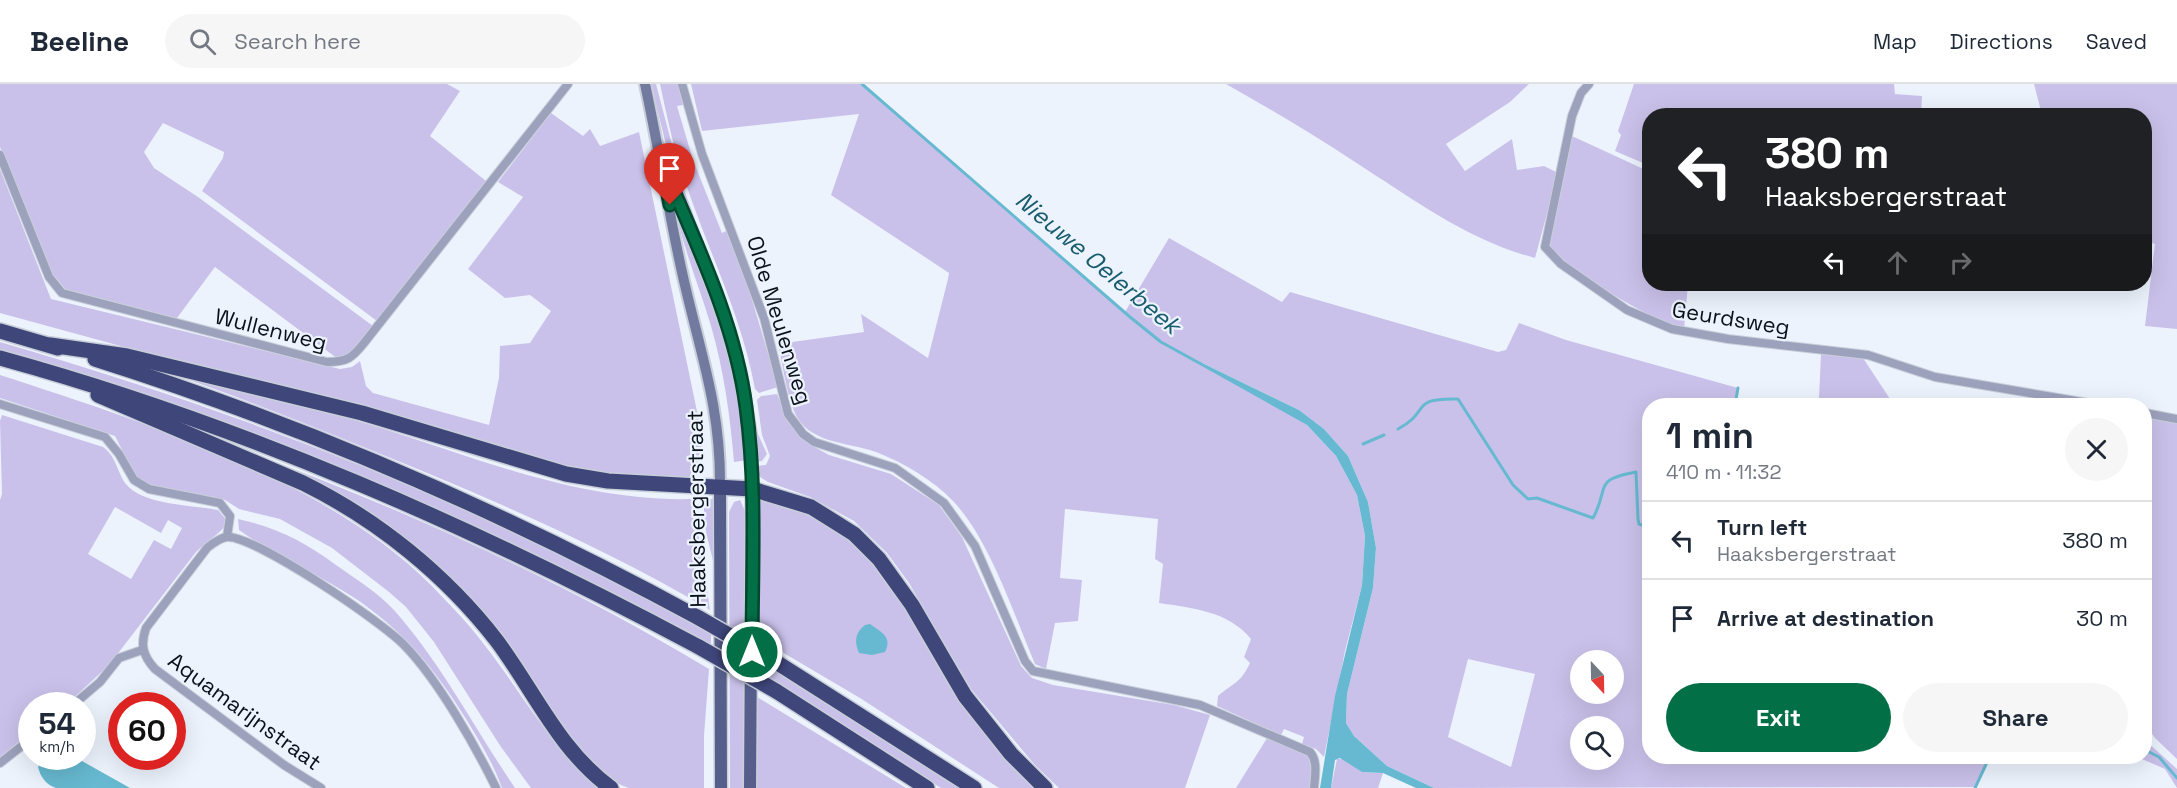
<!DOCTYPE html>
<html lang="en">
<head>
<meta charset="utf-8">
<style>
	:root { --surface:#fff; --page:#f6f6f7; --text:#1f2937; --muted:#747a83; --line:#e0e1e3; --accent:#026f47 }
	body { margin:0; font-family:"Space Grotesk",sans-serif; background:var(--page); color:var(--text); height:100vh; display:flex; flex-direction:column; font-size:22px; white-space:nowrap }
	* { box-sizing:border-box; margin:0 }
	p { font-size:20px; color:var(--muted) }
	.icon { flex:none; width:33px; height:33px; fill:none; stroke:currentColor; stroke-width:2; stroke-linecap:round; stroke-linejoin:round }
	.map { position:relative; flex:1; overflow:hidden }
	.sheet { position:absolute; left:1642px; top:314px; width:510px; height:366px; display:flex; flex-direction:column; background:var(--surface); border-radius:24px; box-shadow:0 6px 24px #0002 }
	.sheet>* { flex:none }
	.top-card { position:absolute; left:1642px; top:24px; width:510px; height:183px; border-radius:24px; box-shadow:0 6px 24px #0002; background:#202124; color:#fff; overflow:hidden }
	.needle { width:39px; rotate:158deg }
	.tools { position:absolute; left:1570px; top:566px; display:grid; gap:12px }
	.tools a { display:grid; place-items:center; width:54px; height:54px; border-radius:50%; background:var(--surface); box-shadow:0 6px 24px #0002; font-size:30px }
	.speed { position:absolute; left:18px; top:608px; display:flex; gap:12px; font-size:30px; font-weight:700; text-align:center }
	.speed>* { display:grid; place-content:center; width:78px; height:78px; border-radius:50%; background:var(--surface); box-shadow:0 6px 24px #0002; line-height:1 }
	.speed small { font-size:15px; font-weight:400 }
	.speed .limit { border:9px solid #d22; background:#fff; color:#111 }
	.pin { position:absolute; display:grid; place-items:center; width:51px; height:51px; color:#fff; margin:-62px -26px; border-radius:50% 50% 50% 0; rotate:-45deg; box-shadow:0 0 6px #0007 }
	.pin .icon { rotate:45deg }
	.me { position:absolute; width:66px; margin:-33px; rotate:0deg; stroke-linejoin:round; filter:drop-shadow(0 0 4px #0008) }
	.turn { display:flex; align-items:center; gap:21px; height:126px; padding:0 24px; font-size:27px }
	.turn .icon { width:78px; height:78px; stroke-width:2.5 }
	.turn b { display:block; font-size:42px; line-height:51px }
	.lanes { display:flex; align-items:center; height:57px; padding:0 24px; background:#0003; justify-content:center; gap:30px; direction:ltr }
	.lanes .off { opacity:.35 }
	.round { display:grid; place-items:center; flex:none; width:63px; height:63px; border-radius:32px; background:var(--page) }
	.headline { display:flex; align-items:center; justify-content:space-between; height:102px; padding:0 24px }
	h1 { font-size:36px; font-weight:800; line-height:45px }
	.action { display:flex; gap:12px; margin-top:auto; padding:12px 24px }
	.action a { flex:1; height:69px; border-radius:36px; background:var(--accent); color:#fff; font-size:24px; font-weight:800; line-height:69px; text-align:center }
	.action a+a { background:var(--page); color:var(--text) }
	ul { padding:0; list-style:none }
	li { display:flex; align-items:center; gap:18px; height:78px; padding:0 24px; border-top:2px solid var(--line) }
	li div { flex:1 }
	li b { display:block; font-size:22px }
	li em { font-style:normal }
	header { display:flex; align-items:center; gap:36px; box-sizing:border-box; height:84px; padding:0 30px; background:var(--surface); border-bottom:2px solid var(--line) }
	header strong { font-size:28px }
	nav { display:flex; gap:33px; margin-inline-start:auto; font-size:21px }
	.search { width:420px; height:54px; background:var(--page); display:flex; align-items:center; gap:15px; box-sizing:border-box; padding:0 21px; border-radius:33px; color:var(--muted); font-size:22px }
	.map>svg:first-child { display:block }
</style>
</head>
<body>
<header>
<strong>Beeline</strong>
<div class="search"><svg class="icon" aria-label="search" viewBox="0 0 24 24"><circle cx="10" cy="10" r="6"/><path d="M15 15l6 6"/></svg>Search here</div>
<nav><a>Map</a><a>Directions</a><a>Saved</a></nav>
</header>
<div class="map">
<svg width="2177" height="704" viewBox="0 0 2177 704">
	<rect width="100%" height="100%" fill="#ecf3fd"/>
	<g fill="#cac1ea" fill-rule="evenodd">
		<polygon points="0,0 447,0 460,7 430,52 486,97 377,237 202,107 223,74 224,68 163,39 144,68 154,84 198,113 373,242 349,272 338,275 215,183 174,238 67,207 50,187 0,63"/>
		<polygon points="651,0 656,0 683,103 736,244 748,289 758,350 767,370 762,377 755,378 751,344 672,85"/>
		<path d="M660,0H680L683,21L677,22L693,76L722,149L728,146L750,209L778,303L759,309L755,305C742,232 708,167 685,97C674,66 667,33 660,0Z"/>
		<path d="M691,0H862L1125,228L1169,154L1282,218L1290,208L1498,268L1506,266L1519,239L1566,256L1738,304L1735,321H1650V672H1990L1976,703L1434,704L1387,682L1354,652L1346,639L1347,610L1373,504L1376,464L1368,418L1348,372L1324,345L1299,326L1200,278L1307,341L1336,372L1357,411L1365,452L1362,501L1345,567L1324,673L1316,665L1302,660L1304,653L1284,645L1281,651L1217,622L1218,612C1234,598 1240,600 1250,579L1244,573L1251,555C1228,527 1192,524 1159,519L1163,480L1155,475L1158,435L1065,425L1060,494L1082,496L1078,537L1055,539L1046,585L1035,580C1014,531 990,456 953,417C933,396 904,379 876,368C848,358 807,360 794,327C786,307 783,282 778,260L864,248L861,230L928,274L948,195L949,189L831,111L859,30L702,47ZM1468,575L1535,590L1511,683L1448,653ZM1581,576H1614V609H1581ZM1581,642H1614V675H1581Z"/>
		<path d="M1226,0H1529L1510,18L1446,60L1465,87L1512,55L1517,86L1544,82L1558,89L1535,174C1467,156 1413,115 1355,78C1313,50 1270,25 1226,0Z"/>
		<polygon points="1634,0 1894,0 1895,10 1922,12 1921,31 1650,32 1650,82 1615,67 1621,51 1618,47"/>
		<polygon points="2034,0 2177,0 2177,245 2145,242 2155,160 2145,157 2145,32 2042,31"/>
		<polygon points="551,29 583,52 590,45 600,62 639,48 699,337 702,360 693,396 638,395 578,387 0,229 0,85 51,215 340,285 352,283 360,277 366,302 373,309 489,341 499,294 500,262 530,259 551,227 530,211 505,214 468,185 523,113 498,98"/>
		<path d="M1572,52L1650,88V200H1688L1684,246C1635,228 1593,198 1551,168L1548,158Z"/>
		<path d="M675,123L704,186L737,290L748,376L734,378C730,331 724,287 711,242C699,202 683,164 675,123Z"/>
		<path d="M0,258C246,329 488,423 711,550V565L480,446L0,269Z"/>
		<polygon points="1821,270 1863,274 1894,321 1841,321 1819,314"/>
		<path d="M170,289C240,307 311,322 381,344C484,377 584,418 693,415L710,526C621,473 527,431 432,391C345,355 259,320 170,289Z"/>
		<path d="M0,291C141,337 326,395 432,502C451,522 470,541 486,563C515,600 538,641 570,675C580,686 594,695 605,704H531L501,663L434,558L406,523L389,508L332,464L280,435L239,425L225,416L214,413L148,403L136,394L115,352L0,314Z"/>
		<polygon points="777,310 790,340 811,361 829,371 891,390 939,421 962,453 1021,582 1032,594 1053,601 1174,621 1210,631 1185,704 1059,704 1035,681 971,605 909,499 887,469 854,437 810,413 768,398 760,393 755,382 766,381 770,372 762,351 757,316 761,312"/>
		<path d="M2,331L103,363C116,372 117,387 125,399C141,421 192,421 218,426L228,438C224,446 204,460 196,468L109,581L66,621H32L31,648L0,673V416L2,410L0,337ZM115,423L161,449L168,436L182,444L171,465L154,456L131,495L88,470Z"/>
		<polygon points="2145,332 2177,337 2177,675 2155,654 2145,640"/>
		<path d="M240,365C402,424 561,496 709,585L704,652V704C685,704 646,704 629,704C607,698 587,673 572,657L428,479Z"/>
		<polygon points="763,412 809,430 846,451 880,484 1038,704 999,704 860,614 758,554 758,416"/>
		<polygon points="703,415 714,415 716,421 717,493 706,448"/>
		<polygon points="740,416 746,429 747,704 730,704 729,428 734,418"/>
		<path d="M238,435C278,444 303,457 336,481C356,495 377,508 394,526C441,579 475,645 515,704H502C493,679 480,658 466,635C436,586 402,545 353,513C316,489 275,472 239,446Z"/>
		<polygon points="758,576 963,704 941,704 758,590"/>
		<polygon points="757,613 906,704 756,704"/>
		<polygon points="1267,654 1307,670 1313,678 1311,704 1236,704"/>
		<polygon points="2145,656 2177,685 2177,704 2165,685 2135,672 2145,672"/>
		<polygon points="1337,675 1344,675 1362,688 1383,689 1378,704 1331,704"/>
	</g>
	<g fill="#66b9d0">
		<polygon points="1200,278 1299,326 1324,345 1348,372 1368,418 1376,464 1373,504 1347,610 1346,639 1354,652 1387,682 1434,704 1416,704 1383,689 1362,688 1340,674 1335,676 1331,704 1320,704 1335,612 1362,501 1365,452 1357,411 1336,372 1307,341 1200,281"/>
		<path d="M870,540C881,548 893,553 885,568L872,571L859,569C854,557 855,549 865,541Z"/>
		<path d="M44,672H73L130,704C112,704 72,704 56,704C46,701 40,692 38,683Z"/>
	</g>
	<g fill="none" stroke-linecap="round" stroke-linejoin="round">
		<g stroke="#66b9d0" stroke-width="3">
			<polyline points="862,0 1130,233 1161,258 1201,280"/>
			<polyline points="1735,321 1738,304"/>
			<path d="M1398,345C1432,327 1408,314 1458,315L1513,401L1528,415L1537,414L1593,434C1610,403 1592,396 1636,388L1638,435L1639,440L1650,444"/>
			<polyline points="1363,360 1384,351"/>
			<polyline points="2145,666 2159,673 2177,694"/>
			<polyline points="1975,704 1990,672"/>
		</g>
		<g stroke="#c8cfd9" stroke-width="10">
			<g id="street">
				<path d="M682,0L702,70L764,234L788,330L803,350L814,358L895,384L944,419L975,462L1025,577L1033,587L1200,621L1310,668C1318,677 1315,692 1314,704"/>
				<polyline points="1589,0 1581,9 1572,32 1545,163 1561,180 1627,226 1672,245 1728,255 1868,271 1935,293 2100,321"/>
				<path d="M0,71L49,193L62,209L327,278C347,278 352,274 364,259L568,0"/>
				<polyline points="0,320 105,353 119,370 134,396 149,405 220,419 230,432 227,453"/>
				<polyline points="2145,329 2177,335"/>
				<polyline points="73,621 100,598 119,574 142,566"/>
				<polyline points="0,679 32,654"/>
				<path d="M321,704L284,681L155,585C143,572 140,561 146,544L207,464C212,460 219,454 227,453C254,451 384,539 405,562C438,596 475,661 496,704"/>
			</g>
		</g>
		<g stroke="#c8cfd9" stroke-width="14">
			<g id="secondary">
				<path d="M645,0C659,65 669,132 684,197C701,271 721,325 720,403"/>
				<path d="M670,98C711,197 755,296 752,405"/>
			</g>
		</g>
		<g stroke="#c8cfd9" stroke-width="15">
			<g id="primary">
				<polyline points="720,403 721,704"/>
				<polyline points="750,704 752,405"/>
			</g>
		</g>
		<g stroke="#c8cfd9" stroke-width="18">
			<g id="highway">
				<polyline points="0,247 58,264"/>
				<polyline points="50,261 127,272 362,329 566,390 608,397 752,405 811,423 854,450 879,475 912,521 965,612 1011,670 1045,704"/>
				<path d="M0,274C244,341 476,444 699,563"/>
				<path d="M95,275C304,341 506,429 699,534"/>
				<path d="M98,311L303,399C378,436 446,491 497,557C535,608 559,666 611,704"/>
				<polyline points="776,578 974,704"/>
				<polyline points="776,607 927,704"/>
			</g>
		</g>
		<use href="#street" stroke="#9ca1bc" stroke-width="8"/>
		<use href="#secondary" stroke="#737aa0" stroke-width="10"/>
		<use href="#primary" stroke="#565e8c" stroke-width="12"/>
		<use href="#highway" stroke="#3e467a" stroke-width="15"/>
		<g stroke="#c8cfd9" stroke-width="18" stroke-linecap="butt">
			<g id="highway-bridge">
				<polyline points="699,534 776,578"/>
				<polyline points="699,563 776,607"/>
			</g>
		</g>
		<use href="#highway-bridge" stroke="#3e467a" stroke-width="15"/>
	</g>
	<g fill="none" stroke-linecap="round" stroke-linejoin="round">
		<g stroke="#01482e" stroke-width="15">
			<path id="route" d="M670,121L662,79C695,157 735,238 746,323C757,404 752,487 752,568"/>
		</g>
		<use href="#route" stroke="#026f47" stroke-width="10"/>
	</g>
	<g text-anchor="middle" stroke-width="4.5" stroke-linejoin="round" paint-order="stroke">
		<g font-size="22" fill="#0b1119" stroke="#ecf3fd">
			<text transform="translate(1731 234) rotate(9)" y="8">Geurdsweg</text>
			<text transform="translate(780 236) rotate(73)" y="8">Olde Meulenweg</text>
			<text transform="translate(271 245) rotate(14)" y="8">Wullenweg</text>
			<text transform="translate(696 425) rotate(-91)" y="8">Haaksbergerstraat</text>
			<text transform="translate(245 627) rotate(36)" y="8">Aquamarijnstraat</text>
		</g>
		<g font-size="24" font-style="italic" fill="#185c6d" stroke="#ecf3fd">
			<text transform="translate(1098 179) rotate(40)" y="8">Nieuwe Oelerbeek</text>
		</g>
	</g>
</svg>
<div class="tools">
<a><svg class="needle" viewBox="-14 -14 28 28"><path d="M0-13l5 13h-10z" fill="#e53935"/><path d="M0 13l5-13h-10z" fill="#747a83"/></svg></a>
<a><svg class="icon" aria-label="search" viewBox="0 0 24 24"><circle cx="10" cy="10" r="6"/><path d="M15 15l6 6"/></svg></a>
</div>
<div class="speed"><div>54<small>km/h</small></div><div class="limit">60</div></div>
<div class="pin" style="left:670px;top:121px;background:#d93025"><svg class="icon" aria-label="arrive" viewBox="0 0 24 24"><path d="M6 21V4h12l-3 4 3 4H6"/></svg></div>
<svg class="me" style="left:752px;top:568px" viewBox="-20 -20 40 40"><circle r="17" fill="#026f47" stroke="#fff" stroke-width="3"/><path d="M0-11L8 9 0 5-8 9z" fill="#fff"/></svg>
<div class="top-card">
<div class="turn"><svg class="icon" aria-label="left" viewBox="0 0 24 24"><path d="M17 20v-9H6M10 6l-5 5 5 5"/></svg><div><b>380 m</b>Haaksbergerstraat</div></div>
<div class="lanes"><svg class="icon" aria-label="left" viewBox="0 0 24 24"><path d="M17 20v-9H6M10 6l-5 5 5 5"/></svg><svg class="icon off" aria-label="ahead" viewBox="0 0 24 24"><path d="M12 20V5M6 11l6-6 6 6"/></svg><svg class="icon off" aria-label="right" viewBox="0 0 24 24"><path d="M7 20v-9h11M14 6l5 5-5 5"/></svg></div>
</div>
<section class="sheet">
<div class="headline"><div><h1>1 min</h1><p>410 m · 11:32</p></div><a class="round"><svg class="icon" aria-label="close" viewBox="0 0 24 24"><path d="M6 6l12 12M18 6L6 18"/></svg></a></div>
<ul>
<li><svg class="icon" aria-label="left" viewBox="0 0 24 24"><path d="M17 20v-9H6M10 6l-5 5 5 5"/></svg><div><b>Turn left</b><p>Haaksbergerstraat</p></div><em>380 m</em></li>
<li><svg class="icon" aria-label="arrive" viewBox="0 0 24 24"><path d="M6 21V4h12l-3 4 3 4H6"/></svg><div><b>Arrive at destination</b></div><em>30 m</em></li>
</ul>
<div class="action"><a>Exit</a><a>Share</a></div>
</section>
</div>
</body>
</html>
